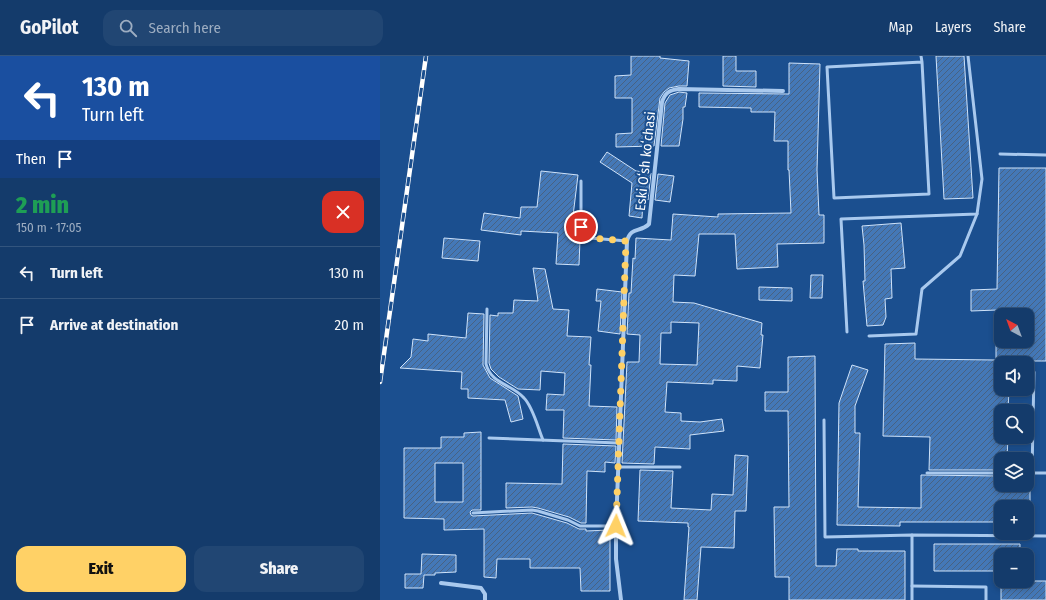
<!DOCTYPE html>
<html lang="en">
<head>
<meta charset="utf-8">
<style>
	:root { --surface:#143b6b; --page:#214673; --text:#f1f3f6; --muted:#9dadc1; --line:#33557e; --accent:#ffd166 }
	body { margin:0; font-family:"Fira Sans Condensed",sans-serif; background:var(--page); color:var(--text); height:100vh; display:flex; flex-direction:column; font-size:15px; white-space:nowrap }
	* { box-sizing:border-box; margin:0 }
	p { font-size:13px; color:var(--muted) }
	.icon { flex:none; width:22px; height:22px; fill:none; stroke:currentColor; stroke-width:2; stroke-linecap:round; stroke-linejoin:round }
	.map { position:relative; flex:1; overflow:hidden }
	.drawer { display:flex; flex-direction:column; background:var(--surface); width:380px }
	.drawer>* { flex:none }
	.banner { background:#1a4fa0; color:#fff; overflow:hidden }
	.needle { width:26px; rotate:319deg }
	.tools { position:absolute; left:614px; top:252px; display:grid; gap:8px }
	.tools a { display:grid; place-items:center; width:40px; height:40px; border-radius:8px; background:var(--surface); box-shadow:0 2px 6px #0003,0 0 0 1px var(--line); font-size:20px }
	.pin { position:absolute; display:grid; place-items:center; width:34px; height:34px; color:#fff; margin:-17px; border:2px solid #fff; border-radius:50%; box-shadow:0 1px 4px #0007 }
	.me { position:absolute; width:44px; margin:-22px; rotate:2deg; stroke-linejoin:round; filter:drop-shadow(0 0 3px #0008) }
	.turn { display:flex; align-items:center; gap:14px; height:84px; padding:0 16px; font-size:18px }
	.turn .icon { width:52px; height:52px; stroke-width:2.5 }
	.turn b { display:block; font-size:28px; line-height:34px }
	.then { display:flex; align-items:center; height:38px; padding:0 16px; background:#0003; gap:8px; font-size:15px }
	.round { display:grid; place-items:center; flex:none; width:42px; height:42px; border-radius:12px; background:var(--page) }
	.head { display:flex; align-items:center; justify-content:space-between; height:68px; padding:0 16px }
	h1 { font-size:24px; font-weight:800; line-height:30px; color:#1e9e55 }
	.button { display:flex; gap:8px; margin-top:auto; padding:8px 16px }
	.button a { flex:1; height:46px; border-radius:12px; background:var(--accent); color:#111; font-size:16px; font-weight:800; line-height:46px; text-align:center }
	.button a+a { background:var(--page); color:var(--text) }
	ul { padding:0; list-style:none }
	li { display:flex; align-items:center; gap:12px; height:52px; padding:0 16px; border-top:1px solid var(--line) }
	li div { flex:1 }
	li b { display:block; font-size:15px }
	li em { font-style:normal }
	header { display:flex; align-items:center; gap:24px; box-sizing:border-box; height:56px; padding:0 20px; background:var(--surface); border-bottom:1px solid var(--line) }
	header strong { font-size:19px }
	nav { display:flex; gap:22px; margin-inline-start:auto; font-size:14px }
	.search { width:280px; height:36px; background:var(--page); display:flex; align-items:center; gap:10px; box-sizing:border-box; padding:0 14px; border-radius:12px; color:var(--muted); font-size:15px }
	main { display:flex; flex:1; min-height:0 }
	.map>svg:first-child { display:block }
</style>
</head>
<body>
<header>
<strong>GoPilot</strong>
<div class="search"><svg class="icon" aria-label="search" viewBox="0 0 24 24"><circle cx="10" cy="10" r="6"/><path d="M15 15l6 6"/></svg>Search here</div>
<nav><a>Map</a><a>Layers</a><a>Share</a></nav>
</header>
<main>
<section class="drawer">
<div class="banner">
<div class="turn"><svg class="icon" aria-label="left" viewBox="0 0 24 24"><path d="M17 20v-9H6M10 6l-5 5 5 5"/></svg><div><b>130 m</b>Turn left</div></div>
<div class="then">Then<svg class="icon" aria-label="arrive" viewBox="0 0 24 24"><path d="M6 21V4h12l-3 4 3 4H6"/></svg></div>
</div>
<div class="head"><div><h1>2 min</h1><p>150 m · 17:05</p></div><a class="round" style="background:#d93025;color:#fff"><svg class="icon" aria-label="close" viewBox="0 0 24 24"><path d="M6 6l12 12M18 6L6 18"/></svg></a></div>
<ul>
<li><svg class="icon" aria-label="left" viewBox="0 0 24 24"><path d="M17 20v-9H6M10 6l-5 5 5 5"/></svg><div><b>Turn left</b></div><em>130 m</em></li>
<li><svg class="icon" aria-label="arrive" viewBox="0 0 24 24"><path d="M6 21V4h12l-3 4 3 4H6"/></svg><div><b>Arrive at destination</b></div><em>20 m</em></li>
</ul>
<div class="button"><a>Exit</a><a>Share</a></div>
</section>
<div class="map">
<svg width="666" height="544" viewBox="0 0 666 544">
	<defs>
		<pattern id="building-hatch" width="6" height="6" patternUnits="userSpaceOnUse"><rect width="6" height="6" fill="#4478b7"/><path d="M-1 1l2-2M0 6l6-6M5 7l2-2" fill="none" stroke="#486282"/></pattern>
	</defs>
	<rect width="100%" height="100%" fill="#1b4f8f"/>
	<g fill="url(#building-hatch)" stroke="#cfe3fa" fill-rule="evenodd">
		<polygon points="251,0 280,0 280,2 309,5 307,30 299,30 289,32 284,36 280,42 274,90 236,91 236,78 252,77 252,42 235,42 235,20 251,19"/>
		<polygon points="343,0 356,0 356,15 376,15 376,31 343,30"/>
		<polygon points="556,0 584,0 593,142 564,143"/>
		<path d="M409,7L440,8L437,114L439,159H444V187L397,188L398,211L357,213L355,178H319L315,220L294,219L293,246L314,247L382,267L381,279H383L380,312L357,310V325L333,324V328L287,326L285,356L301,357V365L320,366L342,363L344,375L310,379V393L275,391L274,408L242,407L247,306H259L260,279L247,278L249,237H251L253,202L255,203L256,182L291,184L293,158L338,161V158L411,157L409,114H408V85H394L395,56H371V52L319,51V37L409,38ZM291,266L319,267L317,309L280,308L281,277H291Z"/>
		<polygon points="299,36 307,37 305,51 303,51 303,63 299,90 281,90 285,47 290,39"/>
		<polygon points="227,96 256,115 271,117 268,144 263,143 262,162 249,160 252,127 220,106"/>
		<polygon points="619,112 666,112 666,305 629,305 629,307 621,307 621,333 629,333 628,355 621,355 621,381 628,381 627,403 621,403 621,414 549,414 550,381 503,380 505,288 535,287 535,303 616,304 616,285 647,285 647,259 617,259 617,254 591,255 591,234 617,233"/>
		<polygon points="161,115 198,119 193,160 194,160 193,183 200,184 199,209 176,208 178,177 141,175 141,179 101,174 104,157 140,162 141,151 157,151"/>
		<polygon points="278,118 294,120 290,146 275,144"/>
		<polygon points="521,167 525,212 511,213 512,242 505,243 506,261 503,269 487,270 483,225 485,225 484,189 482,170"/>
		<polygon points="64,182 100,185 98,205 62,202"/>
		<polygon points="153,212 165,213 173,253 189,254 187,280 211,281 209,309 211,309 209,350 237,351 236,384 183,382 184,354 166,354 167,338 184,339 185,317 161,315 160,334 138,333 119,321 111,313 109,307 110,259 118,260 118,257 133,257 134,244 158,245"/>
		<polygon points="431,219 443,219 442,242 430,242"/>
		<polygon points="379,231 412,232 412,245 379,244"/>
		<polygon points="217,233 242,236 240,278 218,275 221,245 216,245"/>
		<polygon points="88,257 104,258 103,309 110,322 138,340 143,363 131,366 125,344 88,342 88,333 81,333 82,316 20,312 31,301 33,283 48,285 48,278 86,282"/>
		<polygon points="435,300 436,510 456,510 457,493 478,493 478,495 525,495 525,544 409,544 409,521 395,521 394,451 409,451 408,355 385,355 385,336 408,336 408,301"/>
		<polygon points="472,309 488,314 475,350 475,377 480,377 478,451 541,452 541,419 621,420 621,429 650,429 650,451 621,451 621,466 520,466 520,470 457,469 459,347"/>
		<path d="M101,376V454H92L90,456L91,459L93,460L152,457L187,467L199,473H206V475L230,474V535H201L200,512H150V503H117L116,522L104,521V473L64,474V463L24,462V392H61V381H84V377ZM55,407H83V446H55Z"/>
		<polygon points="183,388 236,390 235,407 225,406 225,416 207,415 206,467 201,467 189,461 158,452 152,451 126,452 126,427 182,428"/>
		<polygon points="355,399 368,400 366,455 355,455 354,492 321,491 317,544 304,544 309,471 308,471 308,467 258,465 260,414 293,415 291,452 331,454 332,438 353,439"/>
		<polygon points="554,488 640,488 640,499 621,499 621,515 554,515"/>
		<polygon points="42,498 76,499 76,516 55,517 55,519 44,519 43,532 25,532 25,518 41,518"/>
		<rect x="621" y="525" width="45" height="19"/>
	</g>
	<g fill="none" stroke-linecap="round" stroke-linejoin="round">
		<g stroke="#a9c9ee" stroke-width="3">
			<polyline points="541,0 542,6 549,138 454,142 447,11 542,6"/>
			<polyline points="620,98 666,99"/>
			<polyline points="201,125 201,171 205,180 210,182 247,185"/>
			<path d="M107,253L106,308C111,328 132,328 144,342C153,351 158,372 163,384"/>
			<polyline points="467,276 461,163 597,158 602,123 588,0"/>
			<polyline points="489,280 536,278 542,233 580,200 597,158"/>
			<polyline points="654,316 652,417 666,417"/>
			<polyline points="444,364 445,481 532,479 666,480"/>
			<polyline points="109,382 238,387"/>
			<polyline points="238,411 300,411"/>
			<polyline points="547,417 621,417"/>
			<polyline points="93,457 152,454 158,455 188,464 200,470 236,470"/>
			<polyline points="532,479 532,544"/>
			<polyline points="532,530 606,531 606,544"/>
		</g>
		<g stroke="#a9c9ee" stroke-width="4">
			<polyline points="61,527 101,532 105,538 105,544"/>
			<path d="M241,544L236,503V470L247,185C251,170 260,177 269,168L282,46C285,37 289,34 299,33L403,35"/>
		</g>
		<g stroke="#fff" stroke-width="4.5">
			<polyline id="rail" points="0,326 46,0"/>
		</g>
		<use href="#rail" stroke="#1b4f8f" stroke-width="3" stroke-dasharray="9" stroke-linecap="butt"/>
	</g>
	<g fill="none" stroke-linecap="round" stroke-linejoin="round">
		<polyline stroke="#ffd166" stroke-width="7" stroke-dasharray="0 12.6" points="201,171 205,180 210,182 246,185 236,470"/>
	</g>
	<g text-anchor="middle" stroke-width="4" stroke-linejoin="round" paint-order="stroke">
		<g font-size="14" fill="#fff" stroke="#1b4f8f">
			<text transform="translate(265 105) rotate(-84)" y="5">Eski Oʻsh koʻchasi</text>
		</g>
	</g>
</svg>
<div class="tools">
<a><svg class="needle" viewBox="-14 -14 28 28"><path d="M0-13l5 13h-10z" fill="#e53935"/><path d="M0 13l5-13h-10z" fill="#9dadc1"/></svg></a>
<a><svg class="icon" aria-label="sound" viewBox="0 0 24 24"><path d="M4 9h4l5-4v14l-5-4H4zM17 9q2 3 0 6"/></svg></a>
<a><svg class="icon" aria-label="search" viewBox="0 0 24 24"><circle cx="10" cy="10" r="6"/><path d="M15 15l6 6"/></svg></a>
<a><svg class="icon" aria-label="layers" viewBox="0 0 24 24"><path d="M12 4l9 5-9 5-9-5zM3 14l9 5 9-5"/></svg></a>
<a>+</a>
<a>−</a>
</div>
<div class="pin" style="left:201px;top:171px;background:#d93025"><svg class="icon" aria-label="arrive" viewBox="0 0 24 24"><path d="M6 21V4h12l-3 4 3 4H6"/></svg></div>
<svg class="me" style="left:236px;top:470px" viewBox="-20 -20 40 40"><path d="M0-17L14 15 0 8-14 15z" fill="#ffd166" stroke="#fff" stroke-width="4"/></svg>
</div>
</main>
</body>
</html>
